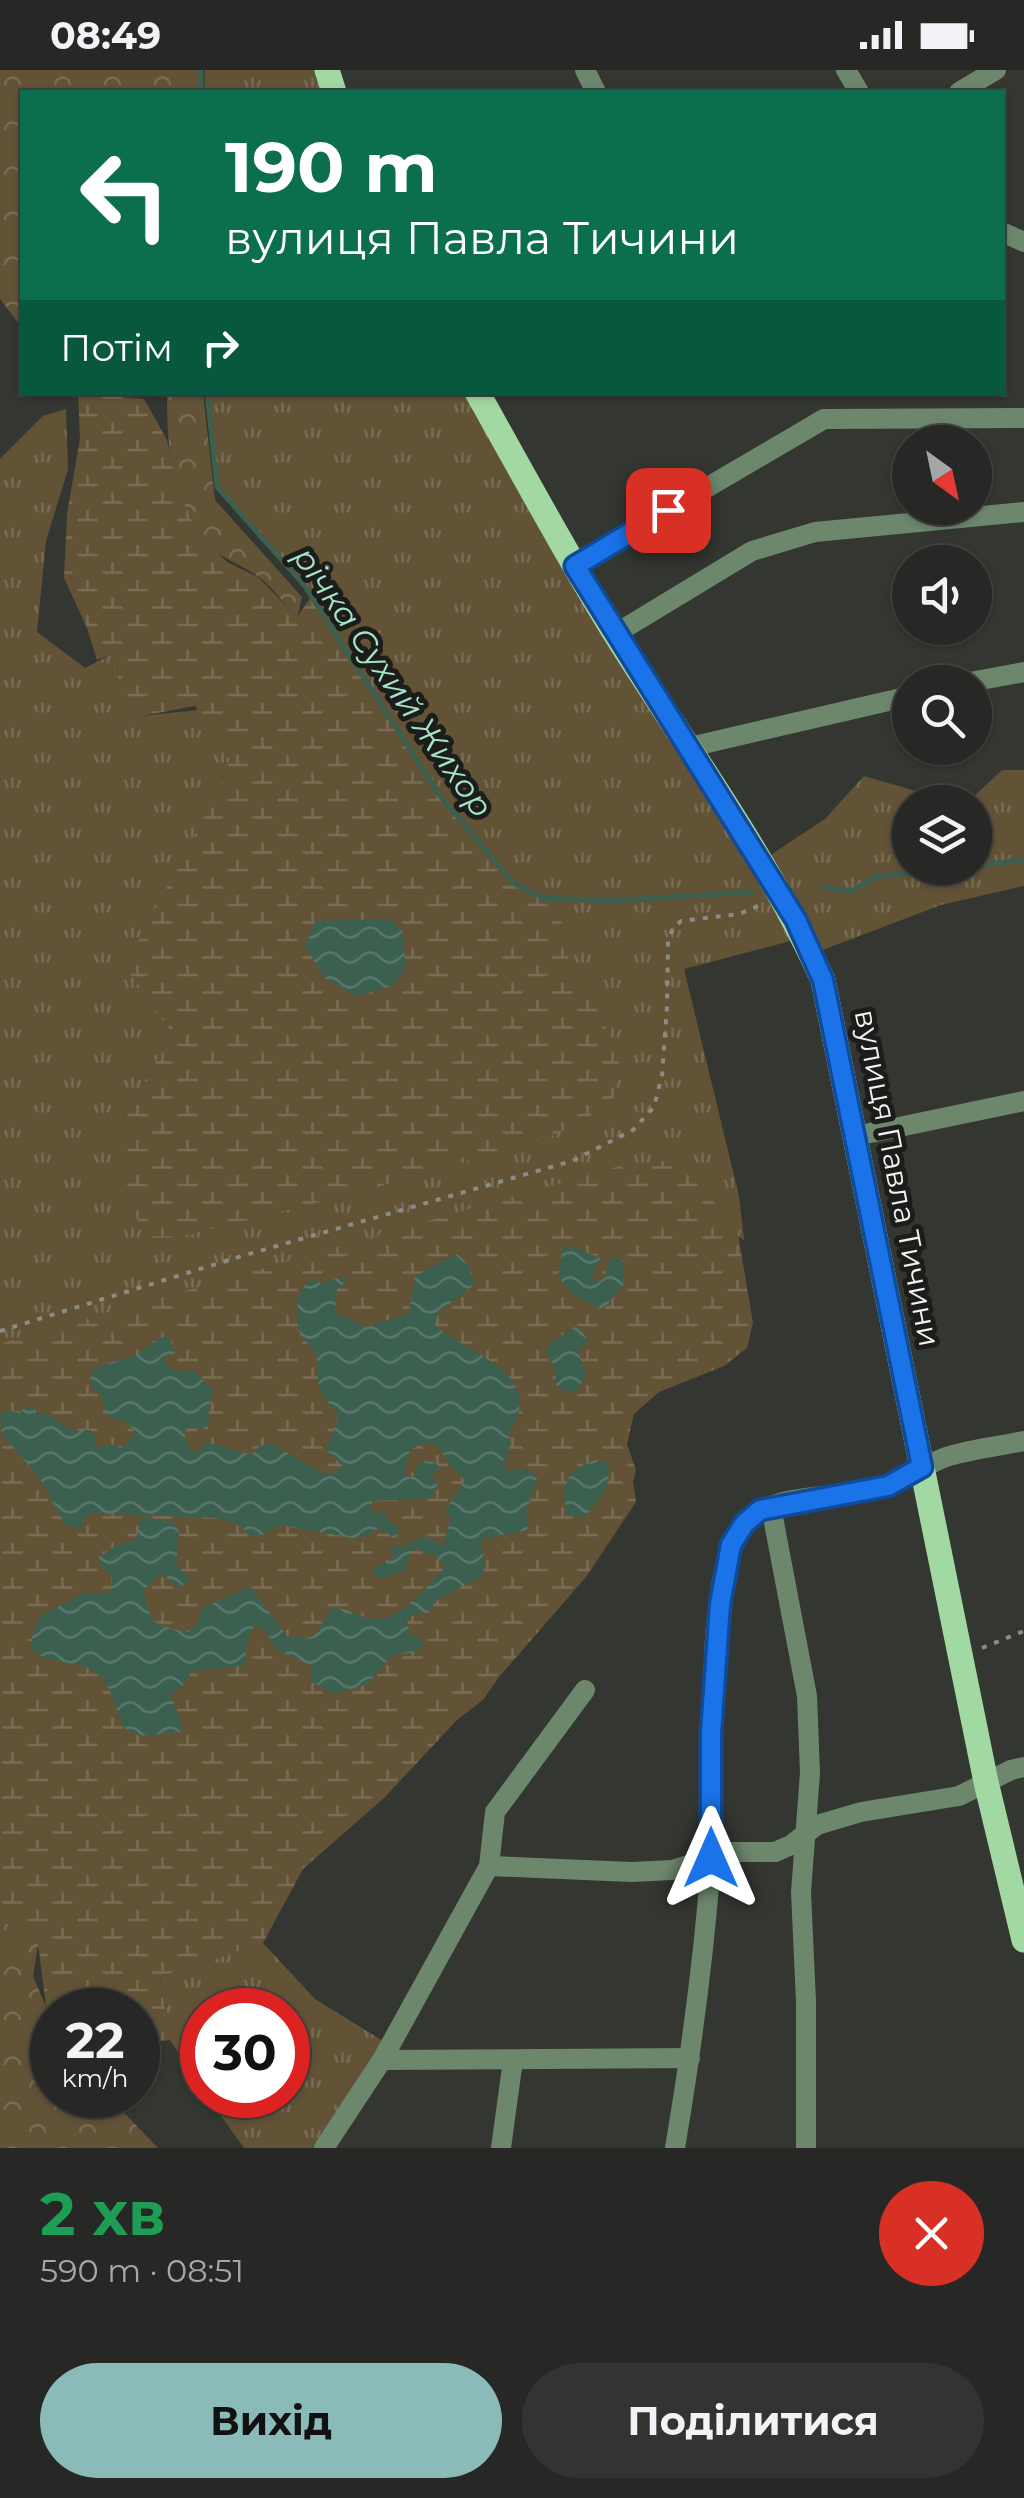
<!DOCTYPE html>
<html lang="uk">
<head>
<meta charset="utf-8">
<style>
	:root { --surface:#272825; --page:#333432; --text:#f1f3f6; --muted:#a4a6a7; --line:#434442; --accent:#8bbbb9 }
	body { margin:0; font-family:Montserrat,sans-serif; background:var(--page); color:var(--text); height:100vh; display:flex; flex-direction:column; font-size:38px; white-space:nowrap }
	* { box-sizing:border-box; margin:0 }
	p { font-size:32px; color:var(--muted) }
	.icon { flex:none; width:55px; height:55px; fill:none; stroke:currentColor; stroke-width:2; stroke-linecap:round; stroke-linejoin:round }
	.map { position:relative; height:2078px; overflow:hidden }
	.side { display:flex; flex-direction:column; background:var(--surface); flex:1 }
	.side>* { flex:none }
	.hud { position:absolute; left:20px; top:20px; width:985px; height:305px; border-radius:0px; box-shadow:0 2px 8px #0004,0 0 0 2px var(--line); background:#0b6e4f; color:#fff; overflow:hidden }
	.needle { width:65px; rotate:147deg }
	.fabs { position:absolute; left:892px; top:355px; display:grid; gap:20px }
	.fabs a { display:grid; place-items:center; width:100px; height:100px; border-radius:50%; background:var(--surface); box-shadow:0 2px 8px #0004,0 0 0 2px var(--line); font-size:50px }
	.speed { position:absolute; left:30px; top:1918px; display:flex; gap:20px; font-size:50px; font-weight:700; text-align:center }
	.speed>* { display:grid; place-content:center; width:130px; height:130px; border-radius:50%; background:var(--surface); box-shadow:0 2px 8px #0004,0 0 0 2px var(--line); line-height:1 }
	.speed small { font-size:25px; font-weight:400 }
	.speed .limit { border:15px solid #d22; background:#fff; color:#111 }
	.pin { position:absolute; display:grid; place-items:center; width:85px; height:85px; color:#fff; margin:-42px; border-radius:20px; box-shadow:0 5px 15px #0006 }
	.me { position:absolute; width:110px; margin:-55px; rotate:0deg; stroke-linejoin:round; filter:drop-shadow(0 0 8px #0008) }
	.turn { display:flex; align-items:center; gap:35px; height:210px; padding:0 40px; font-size:45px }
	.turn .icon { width:130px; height:130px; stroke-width:2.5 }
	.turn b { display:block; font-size:70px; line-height:85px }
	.then { display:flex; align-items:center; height:95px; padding:0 40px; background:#0003; gap:20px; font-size:38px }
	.round { display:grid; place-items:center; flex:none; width:105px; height:105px; border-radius:52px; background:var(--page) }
	.overview { display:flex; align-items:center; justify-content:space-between; height:170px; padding:0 40px }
	h1 { font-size:60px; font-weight:700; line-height:75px; color:#1e9e55 }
	.cta { display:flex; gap:20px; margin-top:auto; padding:20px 40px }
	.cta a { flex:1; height:115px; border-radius:60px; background:var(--accent); color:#111; font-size:40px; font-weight:700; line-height:115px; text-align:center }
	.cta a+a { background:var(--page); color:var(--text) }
	.status { display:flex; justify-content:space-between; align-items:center; height:70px; padding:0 50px; background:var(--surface); direction:ltr }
	.status svg { height:28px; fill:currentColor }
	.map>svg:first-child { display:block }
</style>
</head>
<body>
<div class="status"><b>08:49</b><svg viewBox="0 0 49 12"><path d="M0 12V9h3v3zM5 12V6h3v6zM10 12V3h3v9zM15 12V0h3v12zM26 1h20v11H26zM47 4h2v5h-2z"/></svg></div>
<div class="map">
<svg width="1024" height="2078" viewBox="0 0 1024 2078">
	<defs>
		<pattern id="grass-tufts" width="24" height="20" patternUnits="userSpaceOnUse" patternTransform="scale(2.5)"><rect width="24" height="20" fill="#625337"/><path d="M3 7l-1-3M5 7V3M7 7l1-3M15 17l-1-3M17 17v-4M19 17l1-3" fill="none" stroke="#796c54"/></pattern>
		<pattern id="forest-crowns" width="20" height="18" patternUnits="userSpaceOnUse" patternTransform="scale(2.5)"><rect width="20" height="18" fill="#625337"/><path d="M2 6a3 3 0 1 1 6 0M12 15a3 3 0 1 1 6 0" fill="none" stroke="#796c54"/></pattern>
		<pattern id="wetland-marsh" width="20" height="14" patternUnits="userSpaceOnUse" patternTransform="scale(2.5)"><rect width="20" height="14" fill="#625337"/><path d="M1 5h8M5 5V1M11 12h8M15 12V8" fill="none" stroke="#796c54"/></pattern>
		<pattern id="water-waves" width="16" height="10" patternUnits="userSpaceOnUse" patternTransform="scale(2.5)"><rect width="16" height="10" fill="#3b6050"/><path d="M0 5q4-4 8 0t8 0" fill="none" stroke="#58776a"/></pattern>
	</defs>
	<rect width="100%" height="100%" fill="#343631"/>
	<g fill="url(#grass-tufts)">
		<polygon points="205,0 330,0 335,22 204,22"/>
		<polygon points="209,323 477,323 768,793 772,784 825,749 864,706 954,732 910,732 910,798 975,798 975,732 968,732 1002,700 1024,700 1024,816 941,835 812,884 802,868 684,899 739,1126 744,1170 639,1106 0,1283 0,389 43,346 66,339 68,399 46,471 37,562 85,598 118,581 117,624 141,646 198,640 230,689 220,717 172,963 121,1053 572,908 526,824 492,790 438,723 304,515 217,417"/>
		<polygon points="263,1873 315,1929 383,1971 320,2078 244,2078 206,2025 288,2025 288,1940 202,1940 202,2020 170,1970 160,1907"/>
	</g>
	<g fill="url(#forest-crowns)">
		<polygon points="0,0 203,0 203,22 22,22 22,258 0,229"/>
		<path d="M167,323H203L215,430L302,527L297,548C285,535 274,519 260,508C240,492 213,487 197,464C170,424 167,369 167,323Z"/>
		<polygon points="0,1849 39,1869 33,1906 52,1951 52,2025 107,2025 158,2078 0,2078"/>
	</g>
	<g fill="url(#wetland-marsh)">
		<polygon points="78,323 144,329 167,370 179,421 198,465 227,492 258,507 297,547 311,527 396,659 485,781 522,820 543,828 561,850 572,908 595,936 620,988 613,1033 550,1067 359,1122 180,1167 149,1168 129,1136 122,1099 128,1090 121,1053 172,963 125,896 220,717 230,689 195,636 141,646 117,624 118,582 97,590 87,558 64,508 67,444 80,369"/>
		<polygon points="681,1089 738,1164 753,1253 747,1278 724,1296 659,1322 634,1344 627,1374 636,1400 633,1412 636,1432 586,1507 499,1607 483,1630 457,1650 384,1728 303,1799 263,1873 160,1907 170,1970 138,1973 138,1940 52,1941 46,1937 38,1873 0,1850 0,1274 620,1096"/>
	</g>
	<g fill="url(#water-waves)">
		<polygon points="390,849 402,860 406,898 394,915 356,927 325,908 305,877 315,851"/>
		<polygon points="572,1176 602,1189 592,1204 594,1212 603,1210 611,1187 624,1191 624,1214 603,1240 575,1226 558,1207 563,1177"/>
		<path d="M457,1184L469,1195L474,1215L440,1241L434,1254C465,1284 551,1303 508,1364L511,1372L507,1387L502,1391L508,1401L528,1399L537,1409L526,1442L528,1460L481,1469L485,1497L482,1506L437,1530L428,1543L415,1544L407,1550L410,1565L421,1568L423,1576L415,1582L392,1585L368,1614L335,1624L311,1612L312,1596L276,1579L266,1562L255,1555L249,1565L244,1596L192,1601L184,1614L170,1625L182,1653L181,1662L139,1666L125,1659C117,1643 114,1623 103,1609C85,1587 53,1598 32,1580V1567L41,1545L83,1524L111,1522L112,1507L100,1494L99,1487L117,1475L136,1470L141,1447L174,1452L179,1463L176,1495L191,1509L178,1518L162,1503L143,1520C153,1554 148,1554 188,1562L198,1554L202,1538L250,1517L287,1566L306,1568L314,1566L332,1538C347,1537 358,1547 372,1549C401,1553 427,1515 445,1497L433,1483L427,1484L418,1478L411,1482L405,1500L382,1508L375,1506L373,1499L393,1489L392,1478L395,1474L405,1477L421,1467L433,1469L442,1477L451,1448L445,1441L465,1410L450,1396L437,1374L424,1373L410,1380L404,1402L407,1407H413L420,1391L434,1392L441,1398L430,1407L438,1413L430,1429L372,1431V1440L378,1445L383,1441L390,1454H397V1467L393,1468L386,1462L375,1459L370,1465L354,1468L279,1455L262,1465L249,1466L241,1455L216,1448L90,1443L83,1449V1456L77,1459L65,1454L40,1409L2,1364L0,1346L5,1340L20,1343L26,1336L34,1337L37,1344L45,1342L73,1361L90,1360L95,1367L96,1378L111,1374L122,1378L134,1365L133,1359L122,1349L113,1350L104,1340L102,1325C90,1319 88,1311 94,1298L136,1285L160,1268L168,1266L175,1283L167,1286L164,1291C174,1304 178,1302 192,1300L214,1320L209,1338L208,1359L188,1358L184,1362L189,1380L200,1381L207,1372L252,1385L258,1377L270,1373L324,1404H331L343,1396L326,1380L339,1346C334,1339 323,1328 320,1319C313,1295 326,1288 301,1267C295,1247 294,1224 311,1209L322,1213L346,1206L345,1213L337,1219L335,1243L367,1257L409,1243L415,1206Z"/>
		<path d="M577,1255L588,1270L578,1282L587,1305L575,1322L562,1320L555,1314C557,1301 555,1293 545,1283L550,1274Z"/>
		<path d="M597,1390L608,1393C613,1416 598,1430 585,1447L567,1445C560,1415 567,1397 597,1390Z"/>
	</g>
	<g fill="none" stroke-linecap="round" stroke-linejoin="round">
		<g stroke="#3b6050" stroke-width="5">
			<polyline points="201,22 201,0"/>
			<polyline points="207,322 217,417 304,515 438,723 513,813 543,828 608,831 752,822"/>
			<polyline points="975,795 1024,790"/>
			<polyline points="824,817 852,821 875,807 952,798"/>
		</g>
		<g stroke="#8a8c88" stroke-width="4" stroke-dasharray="5 8" stroke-linecap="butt">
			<polyline points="0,1261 242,1186 572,1091 633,1060 654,1037 662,1005 667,937 668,871 673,858 681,851 739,844 763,834"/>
			<polyline points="982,1578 1024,1561"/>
		</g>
		<g stroke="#6d876d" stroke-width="20">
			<polyline points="585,0 596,22"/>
			<polyline points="846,0 859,22"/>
			<polyline points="959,22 996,0"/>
			<polyline points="1002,162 1024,172"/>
			<polyline points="575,495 824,349 1024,348"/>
			<polyline points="615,564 752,481 815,462 1024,442"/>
			<polyline points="970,612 1024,602"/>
			<polyline points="690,677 910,626"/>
			<polyline points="856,1066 1024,1031"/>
			<polyline points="771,1437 807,1626 810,1703 801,1822 806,1932 806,2078"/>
			<polyline points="489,1796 632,1802 672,1800 730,1782 775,1782 791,1775 817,1755 861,1742 959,1726 1011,1700 1024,1697"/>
			<polyline points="382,1990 690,1988"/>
			<polyline points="324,2078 382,1990 489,1796 495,1742 585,1620"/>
			<polyline points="501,2078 513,1990"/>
			<path d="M675,2078C691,1983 704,1887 711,1791C716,1719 700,1506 743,1454C772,1419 847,1430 888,1416C909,1408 927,1393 949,1386C973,1379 999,1376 1024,1371"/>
		</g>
		<g stroke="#a2d8a2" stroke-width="25">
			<polyline points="327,0 334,22"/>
			<path d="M477,322C522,402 566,484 614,562C686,677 767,786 823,910L986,1712L1024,1870"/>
		</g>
	</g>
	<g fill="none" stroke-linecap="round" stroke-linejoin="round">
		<g stroke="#114b97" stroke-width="25">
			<polyline id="route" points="668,440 575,496 796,850 823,910 922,1397 888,1416 760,1440 744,1454 731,1475 720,1534 711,1663 711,1788"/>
		</g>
		<use href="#route" stroke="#1a73e8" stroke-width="18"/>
	</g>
	<g text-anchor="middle" stroke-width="10" stroke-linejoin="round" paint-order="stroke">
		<g font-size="30" fill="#f3f4f1" stroke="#1c1d1b">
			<text transform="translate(897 1108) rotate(79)" y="10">вулиця Павла Тичини</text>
		</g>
		<g font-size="32" font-style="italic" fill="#a2e5c7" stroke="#1c1d1b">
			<text transform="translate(393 612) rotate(55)" y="11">річка Сухий Жихор</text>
		</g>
	</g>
</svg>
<div class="fabs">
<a><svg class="needle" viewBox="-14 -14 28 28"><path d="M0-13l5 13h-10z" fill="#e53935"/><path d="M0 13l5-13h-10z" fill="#a4a6a7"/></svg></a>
<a><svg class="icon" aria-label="sound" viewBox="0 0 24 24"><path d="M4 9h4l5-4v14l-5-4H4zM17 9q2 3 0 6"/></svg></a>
<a><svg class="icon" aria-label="search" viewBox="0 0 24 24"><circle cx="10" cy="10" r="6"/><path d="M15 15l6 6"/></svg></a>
<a><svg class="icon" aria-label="layers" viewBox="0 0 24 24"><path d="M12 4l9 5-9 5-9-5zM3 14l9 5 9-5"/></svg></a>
</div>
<div class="speed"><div>22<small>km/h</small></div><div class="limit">30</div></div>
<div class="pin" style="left:668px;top:440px;background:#d93025"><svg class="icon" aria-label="arrive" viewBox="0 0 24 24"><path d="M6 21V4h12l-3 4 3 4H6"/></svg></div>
<svg class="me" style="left:711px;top:1788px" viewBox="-20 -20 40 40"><path d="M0-17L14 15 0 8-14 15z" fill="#1a73e8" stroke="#fff" stroke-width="4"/></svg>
<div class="hud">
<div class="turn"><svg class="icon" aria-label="left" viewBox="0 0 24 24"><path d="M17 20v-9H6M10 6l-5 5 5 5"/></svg><div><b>190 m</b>вулиця Павла Тичини</div></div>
<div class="then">Потім<svg class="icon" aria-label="right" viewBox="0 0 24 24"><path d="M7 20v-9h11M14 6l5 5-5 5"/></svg></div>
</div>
</div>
<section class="side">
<div class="overview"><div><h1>2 хв</h1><p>590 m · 08:51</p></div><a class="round" style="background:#d93025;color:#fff"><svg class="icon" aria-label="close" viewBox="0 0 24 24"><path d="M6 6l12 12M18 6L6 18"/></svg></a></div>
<div class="cta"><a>Вихід</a><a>Поділитися</a></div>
</section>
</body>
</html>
